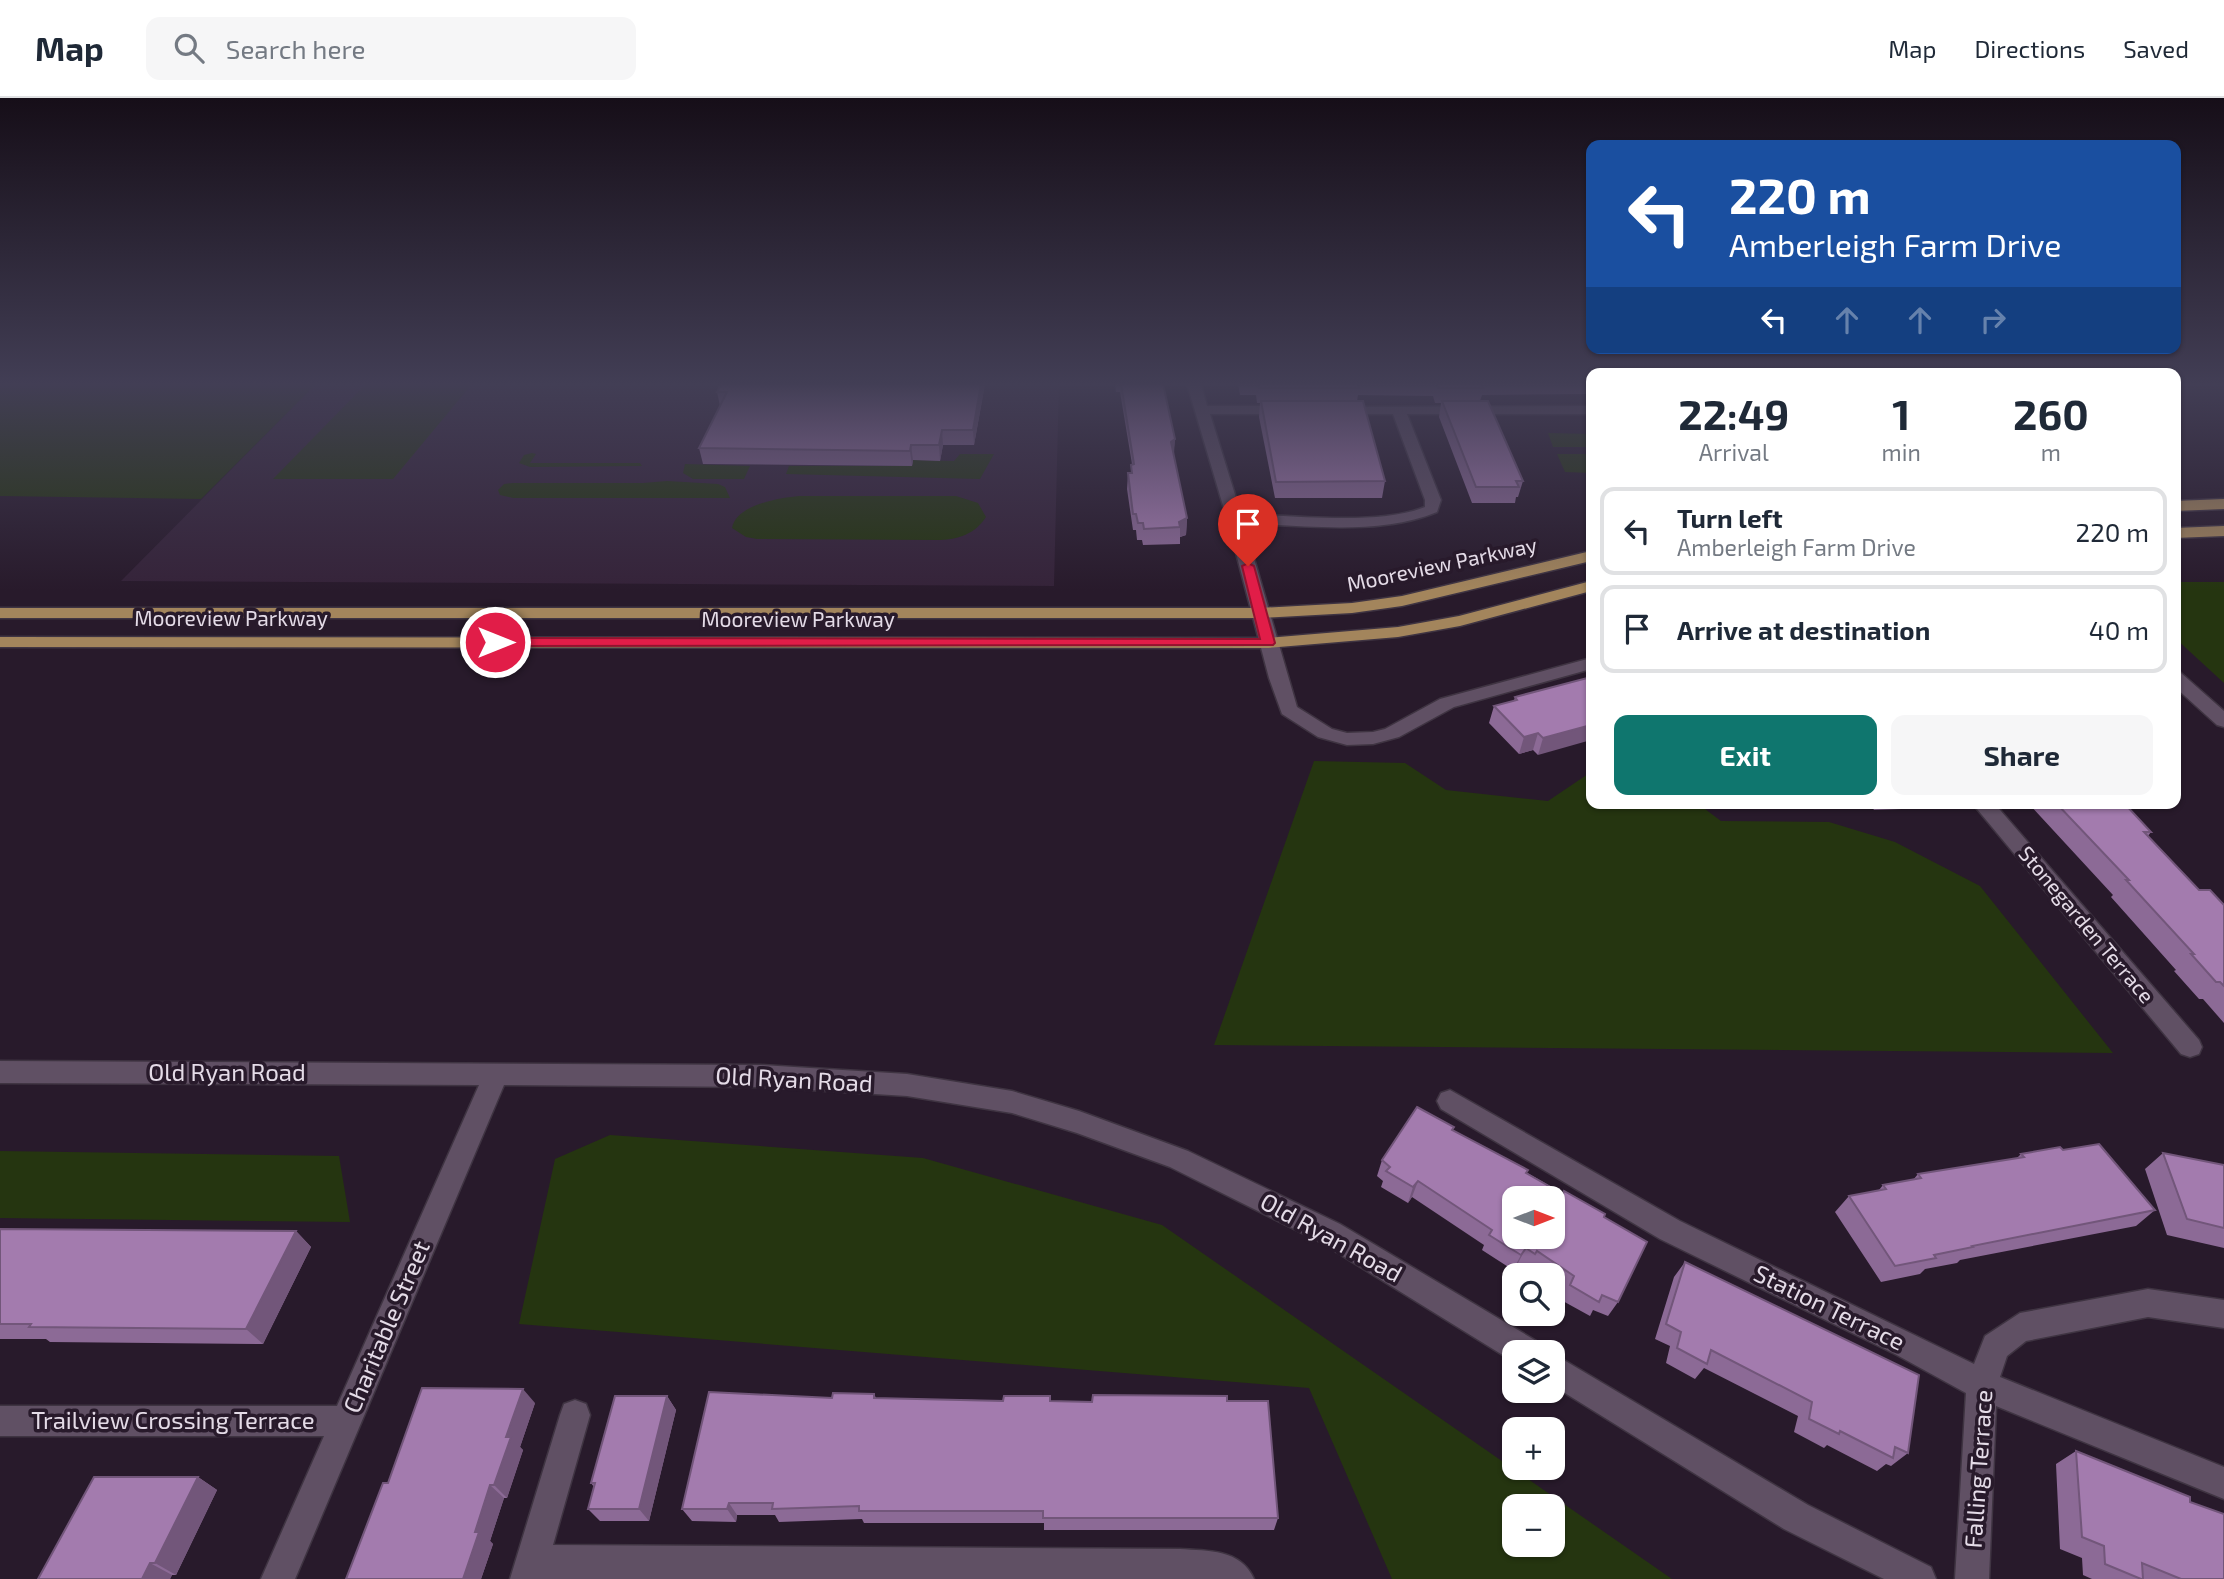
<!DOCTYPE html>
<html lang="en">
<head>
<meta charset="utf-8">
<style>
	:root { --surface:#fff; --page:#f6f6f7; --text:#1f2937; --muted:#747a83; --line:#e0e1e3; --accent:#0f766e }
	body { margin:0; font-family:"Exo 2",sans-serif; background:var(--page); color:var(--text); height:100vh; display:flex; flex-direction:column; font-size:26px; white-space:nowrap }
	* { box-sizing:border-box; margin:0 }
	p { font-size:23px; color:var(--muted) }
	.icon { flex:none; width:38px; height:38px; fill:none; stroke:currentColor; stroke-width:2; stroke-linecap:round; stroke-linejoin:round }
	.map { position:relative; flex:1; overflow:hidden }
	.sheet { position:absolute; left:1586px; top:270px; width:595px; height:441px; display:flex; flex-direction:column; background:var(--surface); border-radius:14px; box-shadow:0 2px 5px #0004 }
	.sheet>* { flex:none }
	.top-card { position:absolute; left:1586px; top:42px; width:595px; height:214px; border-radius:14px; box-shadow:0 2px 5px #0004; background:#1a4fa0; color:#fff; overflow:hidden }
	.needle { width:46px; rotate:90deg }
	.tools { position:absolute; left:1502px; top:1088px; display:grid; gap:14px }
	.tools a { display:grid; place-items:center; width:63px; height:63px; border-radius:14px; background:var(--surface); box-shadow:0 2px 5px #0004; font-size:35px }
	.pin { position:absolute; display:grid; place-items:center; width:60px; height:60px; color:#fff; margin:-72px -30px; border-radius:50% 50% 50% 0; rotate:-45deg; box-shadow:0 0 7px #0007 }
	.pin .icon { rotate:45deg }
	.me { position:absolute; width:77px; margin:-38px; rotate:90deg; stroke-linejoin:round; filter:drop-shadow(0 0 5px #0008) }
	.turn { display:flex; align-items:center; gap:24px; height:147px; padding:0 28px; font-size:32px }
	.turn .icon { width:91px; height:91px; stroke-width:2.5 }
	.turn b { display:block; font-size:49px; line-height:60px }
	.lanes { display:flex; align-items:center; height:66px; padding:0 28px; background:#0003; justify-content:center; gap:35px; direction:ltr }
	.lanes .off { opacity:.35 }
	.eta { display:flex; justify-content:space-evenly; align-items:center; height:119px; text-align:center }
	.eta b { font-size:42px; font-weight:700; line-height:49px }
	.primary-button { display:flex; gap:14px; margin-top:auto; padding:14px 28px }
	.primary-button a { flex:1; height:80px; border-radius:14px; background:var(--accent); color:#fff; font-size:28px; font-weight:700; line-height:80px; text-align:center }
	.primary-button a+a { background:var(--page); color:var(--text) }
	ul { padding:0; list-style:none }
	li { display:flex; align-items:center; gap:21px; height:88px; margin:0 14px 10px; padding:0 14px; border:4px solid var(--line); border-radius:14px }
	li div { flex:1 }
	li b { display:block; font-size:26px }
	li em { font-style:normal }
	header { display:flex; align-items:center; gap:42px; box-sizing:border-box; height:98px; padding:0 35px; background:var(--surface); border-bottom:2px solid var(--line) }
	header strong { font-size:33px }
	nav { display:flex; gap:38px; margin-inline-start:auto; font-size:24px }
	.search { width:490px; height:63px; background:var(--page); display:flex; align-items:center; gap:18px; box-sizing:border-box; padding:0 24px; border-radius:14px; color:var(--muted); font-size:26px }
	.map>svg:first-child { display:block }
</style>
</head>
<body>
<header>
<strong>Map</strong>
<div class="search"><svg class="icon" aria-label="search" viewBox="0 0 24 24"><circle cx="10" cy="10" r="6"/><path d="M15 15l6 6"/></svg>Search here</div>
<nav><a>Map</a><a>Directions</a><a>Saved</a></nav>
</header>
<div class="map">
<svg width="2224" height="1481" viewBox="0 0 2224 1481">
	<rect width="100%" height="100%" fill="#281a2b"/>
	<polygon fill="#352339" points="316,286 1059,286 1054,488 121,483"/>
	<g fill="#253510" fill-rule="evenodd">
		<polygon points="0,286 316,286 201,401 0,398"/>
		<polygon points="366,286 472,286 393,381 273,381"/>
		<polygon points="1548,335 1591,336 1591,349 1553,349"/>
		<polygon points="532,355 536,356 530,365 640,365 642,368 530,369 519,365 524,357"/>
		<polygon points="960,356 994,356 980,381 786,376 789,368 912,368 913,362 954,363"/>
		<polygon points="1557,356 1591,356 1591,375 1565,374"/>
		<polygon points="685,366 750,368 744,381 693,381 683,375"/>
		<polygon points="667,383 718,386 725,389 730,400 513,400 500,397 498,392 504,386 513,385 643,385"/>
		<path d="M799,398H956L978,405L986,419C975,436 959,441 940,442L757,441L746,439L732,430C736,407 778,400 799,398Z"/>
		<polygon points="2175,484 2224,484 2224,585 2175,540"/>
		<polygon points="1314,663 1405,665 1446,692 1548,703 1591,674 1591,705 1697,705 1721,723 1829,724 1895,744 1980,788 2113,955 1214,947"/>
		<path d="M610,1037L923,1060L1162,1127L1672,1481H1392L1309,1290L519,1226L555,1061ZM1514,1409H1552V1447H1514Z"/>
		<polygon points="0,1053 339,1058 350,1124 0,1120"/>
	</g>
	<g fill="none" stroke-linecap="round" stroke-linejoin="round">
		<g stroke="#3f3442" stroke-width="3">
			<g id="minor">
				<path d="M1187,286H1201L1207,308H1288L1295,312L1288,316H1210L1241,416C1293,417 1378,428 1425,409V402L1393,316H1337L1330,312L1332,309L1591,308V316H1407L1441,402L1437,414C1379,438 1306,427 1244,426L1297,609L1332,631L1347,635L1373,634L1385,631L1440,601L1591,560V571L1454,609L1399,639L1373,646L1347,647L1318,639L1282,616L1269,580L1227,421Z"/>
				<polygon points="2175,573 2181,575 2224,613 2224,629 2217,627 2175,589"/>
				<polygon points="1972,705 1994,705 2199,942 2202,949 2199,956 2190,959 2181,956"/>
				<polygon points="0,963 761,967 907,976 1012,993 1079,1013 1188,1053 1340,1126 1538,1244 1542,1255 1514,1255 1514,1264 1320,1144 1170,1069 1077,1035 1012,1015 907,998 761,989 504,987 295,1481 261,1481 324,1338 0,1338 0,1308 337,1308 479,987 0,985"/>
				<polygon points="1450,992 1680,1123 1974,1266 1985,1238 2020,1215 2148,1191 2224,1202 2224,1230 2148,1219 2026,1243 2007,1258 2000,1279 2224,1369 2224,1401 1996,1308 1989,1481 1955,1481 1966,1295 1895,1256 1660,1141 1441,1011 1437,1003 1441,995"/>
				<polygon points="1552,1255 1808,1407 1931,1469 1936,1481 1884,1481 1784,1431 1552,1287"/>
				<path d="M575,1302L586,1306L590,1317L553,1447L1180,1451C1208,1453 1241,1451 1254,1481H510L560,1317L564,1306Z"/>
			</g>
		</g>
		<g stroke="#3f3442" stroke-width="3">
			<g id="major">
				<polygon points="2224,401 2224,411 2175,413 2175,403"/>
				<polygon points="2224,428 2224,438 2175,440 2175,430"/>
				<polygon points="1591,453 1591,463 1402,508 1352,515 1259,520 0,520 0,510 1259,510 1352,505 1402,498"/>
				<polygon points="1591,483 1591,493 1460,528 1398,539 1268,550 0,549 0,539 1268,540 1398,529 1459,518"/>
			</g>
		</g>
		<use href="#minor" fill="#605064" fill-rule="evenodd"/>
		<use href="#major" fill="#a3855c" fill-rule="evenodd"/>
	</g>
	<g fill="#8c6a96">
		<polygon points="985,286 974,347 943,347 940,363 913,362 912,368 703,366 699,350 720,308 717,294"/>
		<polygon points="1115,286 1163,286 1175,341 1173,357 1187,420 1186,437 1180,439 1180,446 1143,447 1142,442 1137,442 1136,432 1133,432 1127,391 1128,375 1131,375 1131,367 1132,366 1120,294 1116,294"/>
		<polygon points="1238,286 1591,286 1591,296 1482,297 1480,303 1523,383 1518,399 1516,399 1515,405 1472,405 1439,319 1441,305 1435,305 1433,298 1358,297 1357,303 1385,383 1382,400 1275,400 1259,319 1260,305 1257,305 1256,297 1240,297"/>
		<polygon points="1591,579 1538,657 1533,652 1519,656 1489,625 1494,608 1514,603 1515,599"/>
		<polygon points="1869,705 1932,705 1929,710 1874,712"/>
		<polygon points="2028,705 2124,705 2151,734 2148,738 2199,792 2224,807 2224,925 2203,901 2199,901 2174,873 2176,872 2111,799 2113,797"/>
		<polygon points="1453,1032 1604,1119 1618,1204 1608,1218 1593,1212 1590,1218 1561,1202 1565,1193 1552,1184 1552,1178 1542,1178 1529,1169 1527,1171 1518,1165 1513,1172 1482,1152 1484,1147 1412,1099 1408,1105 1381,1089 1383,1083 1377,1078 1382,1062"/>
		<polygon points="2063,1052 2155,1112 2136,1128 1960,1162 1957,1165 1925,1171 1920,1176 1881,1184 1835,1114 1849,1098 1879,1092 1883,1087 1913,1082 1918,1076 2017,1060 2021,1056"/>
		<polygon points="2163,1055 2224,1067 2224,1150 2167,1137 2145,1071"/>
		<polygon points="0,1131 296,1133 311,1149 263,1246 50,1244 46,1241 0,1241"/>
		<polygon points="1685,1164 1908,1355 1891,1368 1886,1366 1877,1373 1827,1347 1824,1350 1794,1334 1798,1318 1704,1270 1695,1281 1666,1265 1670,1248 1655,1241 1674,1179"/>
		<polygon points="874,1296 876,1300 1092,1304 1227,1303 1278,1420 1274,1432 1044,1432 1044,1425 864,1425 862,1421 779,1424 775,1417 737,1417 736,1424 692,1423 682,1411 832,1300"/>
		<polygon points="667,1298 676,1312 649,1423 600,1423 588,1411 594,1389 591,1385"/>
		<polygon points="535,1305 520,1349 523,1352 507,1400 504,1400 490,1443 493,1446 481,1481 346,1481 388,1385"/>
		<polygon points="2076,1353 2190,1404 2224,1481 2092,1481 2083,1477 2082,1460 2060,1451 2056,1366"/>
		<polygon points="198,1379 217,1392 176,1477 172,1477 170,1481 38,1481"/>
	</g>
	<g fill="#72567a">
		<polygon points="981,286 985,286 974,347 973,332"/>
		<polygon points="942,332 943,347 940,363 939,347"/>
		<polygon points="1175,341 1174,356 1170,360 1171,344"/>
		<polygon points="911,347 913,362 912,368 910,353"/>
		<polygon points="1187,420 1186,437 1180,439 1180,429 1179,424"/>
		<polygon points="1591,627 1591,642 1538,657 1543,640"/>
		<polygon points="1538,635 1533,652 1519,656 1524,639"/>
		<polygon points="1418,1083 1412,1099 1408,1105 1413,1089"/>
		<polygon points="296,1133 311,1149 263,1246 246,1231"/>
		<polygon points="1526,1150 1518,1165 1513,1172 1521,1157"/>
		<polygon points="523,1291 535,1305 520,1349 523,1352 507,1400 494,1387 506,1339"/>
		<polygon points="667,1298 676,1312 649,1423 639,1411"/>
		<polygon points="198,1379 217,1392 176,1477 155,1465"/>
		<polygon points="490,1387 504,1400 490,1443 493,1446 481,1481 463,1481 475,1434"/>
		<polygon points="729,1405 737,1417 736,1424 727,1411"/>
		<polygon points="150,1465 172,1477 170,1481 142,1481"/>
	</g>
	<g fill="#a37bae" stroke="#72567a" stroke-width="2" fill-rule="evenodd">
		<polygon points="721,286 981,286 973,332 942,332 939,347 911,347 910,353 699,350 727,294 717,294"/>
		<polygon points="1121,286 1163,286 1175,341 1171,344 1187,420 1179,424 1180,429 1144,431 1143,425 1138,425 1136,416 1133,416 1128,375 1132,375 1131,367 1134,366"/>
		<polygon points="1258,286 1358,286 1359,290 1259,290"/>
		<polygon points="1436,286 1481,286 1483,290 1438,290"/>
		<polygon points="1261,303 1363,303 1385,383 1276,384"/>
		<polygon points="1442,303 1488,303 1523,383 1516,383 1519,389 1476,389"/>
		<polygon points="1591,579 1591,627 1543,640 1538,635 1524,639 1494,608 1517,602 1515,599"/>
		<polygon points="2056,705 2124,705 2151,734 2144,734 2199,792 2210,792 2224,807 2224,888 2220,884 2216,884 2191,856 2194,856 2126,782 2129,782"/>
		<path d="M1417,1009L1454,1029L1452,1032L1528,1072L1526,1075L1563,1096L1564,1093L1605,1116L1604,1119L1647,1144L1618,1204L1602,1197L1599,1204L1570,1187L1574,1178L1537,1153L1535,1156L1526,1150L1521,1157L1489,1137L1492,1132L1418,1083L1413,1089L1386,1073L1390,1069L1382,1062ZM1514,1101H1552V1139H1514Z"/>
		<polygon points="2099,1046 2155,1112 1972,1148 1973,1149 1934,1157 1936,1160 1895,1168 1849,1098 1886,1091 1883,1087 1921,1080 1918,1076 2024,1059 2021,1056 2060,1049 2063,1052"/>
		<polygon points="2163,1055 2224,1067 2224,1130 2187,1121"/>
		<polygon points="0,1131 296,1133 246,1231 29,1229 31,1226 0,1226"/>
		<polygon points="1685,1164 1919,1277 1908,1355 1895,1349 1893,1360 1840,1333 1839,1336 1809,1321 1812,1304 1711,1252 1707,1266 1677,1250 1681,1234 1666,1226"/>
		<polygon points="422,1290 523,1291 506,1339 511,1339 494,1387 490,1387 475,1434 479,1434 463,1481 346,1481 383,1385 388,1385"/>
		<polygon points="709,1294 832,1300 833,1295 874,1296 874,1300 1003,1303 1004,1298 1050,1298 1050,1303 1092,1304 1093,1297 1227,1298 1227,1303 1268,1303 1278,1420 1043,1420 1043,1413 859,1413 859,1408 772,1411 773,1405 729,1405 727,1411 682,1411"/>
		<polygon points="615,1298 667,1298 639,1411 588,1411 595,1385 591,1385"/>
		<polygon points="2076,1353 2190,1399 2190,1404 2224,1416 2224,1481 2181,1481 2142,1465 2143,1481 2141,1481 2105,1466 2104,1448 2082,1439"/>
		<polygon points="94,1379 198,1379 155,1465 150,1465 142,1481 38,1481"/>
	</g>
	<linearGradient id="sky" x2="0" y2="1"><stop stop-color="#160e18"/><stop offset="0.58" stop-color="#423e55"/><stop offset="1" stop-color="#423e55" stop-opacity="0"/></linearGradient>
	<rect width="2224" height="493" fill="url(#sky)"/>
	<polygon fill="#e11d48" stroke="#92132f" stroke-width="2" points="1248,465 1254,468 1275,545 1273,547 495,548 488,544 495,540 1260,541 1242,468"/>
	<g text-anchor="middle" stroke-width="7" stroke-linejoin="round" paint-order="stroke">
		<g font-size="21" fill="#e4dbe7" stroke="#281a2b">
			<text transform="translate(1442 467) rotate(-12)" y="7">Mooreview Parkway</text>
			<text x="231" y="528">Mooreview Parkway</text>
			<text x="798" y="529">Mooreview Parkway</text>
			<text transform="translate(2086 827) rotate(50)" y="7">Stonegarden Terrace</text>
		</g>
		<g font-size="24" fill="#e4dbe7" stroke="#281a2b">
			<text x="227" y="983">Old Ryan Road</text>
			<text transform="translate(794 982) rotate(3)" y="8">Old Ryan Road</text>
			<text transform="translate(1331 1140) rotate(29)" y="8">Old Ryan Road</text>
			<text transform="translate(1829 1210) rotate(26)" y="8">Station Terrace</text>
			<text transform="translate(387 1229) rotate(-67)" y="8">Charitable Street</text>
			<text x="173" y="1331">Trailview Crossing Terrace</text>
			<text transform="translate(1979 1371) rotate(-86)" y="8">Falling Terrace</text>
		</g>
	</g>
</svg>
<div class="tools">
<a><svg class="needle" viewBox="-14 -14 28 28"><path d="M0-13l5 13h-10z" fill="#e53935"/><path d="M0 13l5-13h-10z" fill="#747a83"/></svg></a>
<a><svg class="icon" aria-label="search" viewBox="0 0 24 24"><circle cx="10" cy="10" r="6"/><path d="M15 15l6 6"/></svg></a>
<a><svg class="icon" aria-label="layers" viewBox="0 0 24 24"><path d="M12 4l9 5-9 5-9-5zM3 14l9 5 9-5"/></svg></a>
<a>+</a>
<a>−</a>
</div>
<div class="pin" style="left:1248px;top:468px;background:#d93025"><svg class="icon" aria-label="arrive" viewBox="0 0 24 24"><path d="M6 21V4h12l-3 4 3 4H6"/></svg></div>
<svg class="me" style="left:495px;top:544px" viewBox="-20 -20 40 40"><circle r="17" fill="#e11d48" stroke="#fff" stroke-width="3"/><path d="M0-11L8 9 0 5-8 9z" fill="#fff"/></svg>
<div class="top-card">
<div class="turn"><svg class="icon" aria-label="left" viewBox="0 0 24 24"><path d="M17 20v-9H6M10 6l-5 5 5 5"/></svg><div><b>220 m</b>Amberleigh Farm Drive</div></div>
<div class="lanes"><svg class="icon" aria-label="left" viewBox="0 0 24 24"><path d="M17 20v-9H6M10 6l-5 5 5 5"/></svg><svg class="icon off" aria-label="ahead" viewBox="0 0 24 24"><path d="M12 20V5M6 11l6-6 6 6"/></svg><svg class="icon off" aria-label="ahead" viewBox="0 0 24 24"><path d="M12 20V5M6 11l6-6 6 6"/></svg><svg class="icon off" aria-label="right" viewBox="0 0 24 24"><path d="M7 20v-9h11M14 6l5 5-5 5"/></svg></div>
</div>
<section class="sheet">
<div class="eta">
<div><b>22:49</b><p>Arrival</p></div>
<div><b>1</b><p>min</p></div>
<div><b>260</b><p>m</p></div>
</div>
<ul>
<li><svg class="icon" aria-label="left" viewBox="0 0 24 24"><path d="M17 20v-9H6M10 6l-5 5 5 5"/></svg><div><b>Turn left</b><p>Amberleigh Farm Drive</p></div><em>220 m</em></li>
<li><svg class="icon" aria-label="arrive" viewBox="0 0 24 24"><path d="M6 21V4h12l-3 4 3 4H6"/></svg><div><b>Arrive at destination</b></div><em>40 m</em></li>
</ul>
<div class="primary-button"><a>Exit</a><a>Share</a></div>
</section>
</div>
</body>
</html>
